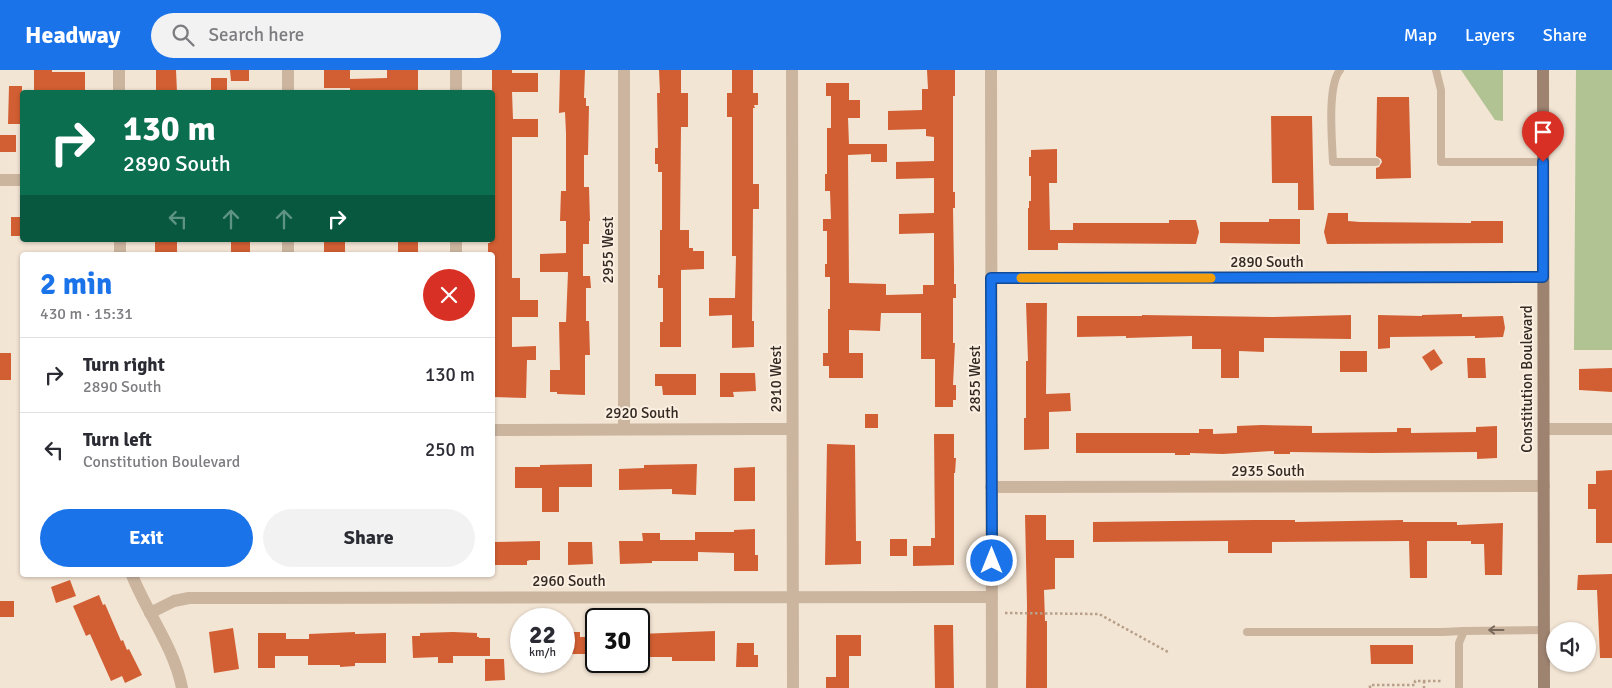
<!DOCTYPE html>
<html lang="en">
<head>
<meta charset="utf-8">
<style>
	:root { --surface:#fff; --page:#f2f2f3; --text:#2b2b33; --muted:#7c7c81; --line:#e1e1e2; --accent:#1a73e8 }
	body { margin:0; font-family:Signika,sans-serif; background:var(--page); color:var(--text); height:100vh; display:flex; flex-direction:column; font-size:19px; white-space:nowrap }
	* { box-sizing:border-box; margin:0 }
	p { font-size:16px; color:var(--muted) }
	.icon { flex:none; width:28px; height:28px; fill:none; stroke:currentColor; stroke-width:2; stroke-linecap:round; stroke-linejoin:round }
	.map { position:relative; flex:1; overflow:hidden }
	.drawer { position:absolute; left:20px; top:182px; width:475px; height:325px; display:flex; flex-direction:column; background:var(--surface); border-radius:5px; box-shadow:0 1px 4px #0004 }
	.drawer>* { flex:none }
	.top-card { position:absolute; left:20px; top:20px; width:475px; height:152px; border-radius:5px; box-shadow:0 1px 4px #0004; background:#0b6e4f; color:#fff; overflow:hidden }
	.tools { position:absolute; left:1546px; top:552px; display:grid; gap:10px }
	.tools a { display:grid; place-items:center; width:50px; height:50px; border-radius:50%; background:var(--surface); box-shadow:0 1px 4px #0004; font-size:25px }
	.speed { position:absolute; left:510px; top:538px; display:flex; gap:10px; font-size:25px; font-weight:700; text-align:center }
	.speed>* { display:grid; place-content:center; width:65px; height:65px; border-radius:50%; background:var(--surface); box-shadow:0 1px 4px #0004; line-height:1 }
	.speed small { font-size:12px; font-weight:400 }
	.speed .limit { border:2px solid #111; border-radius:8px; background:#fff; color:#111 }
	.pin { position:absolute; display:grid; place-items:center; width:42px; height:42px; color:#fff; margin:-51px -21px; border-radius:50% 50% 50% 0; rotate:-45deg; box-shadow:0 0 5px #0007 }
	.pin .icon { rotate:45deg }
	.me { position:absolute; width:55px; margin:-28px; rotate:0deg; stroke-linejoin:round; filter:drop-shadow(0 0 4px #0008) }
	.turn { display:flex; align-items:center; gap:18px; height:105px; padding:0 20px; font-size:22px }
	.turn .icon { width:65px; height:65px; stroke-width:2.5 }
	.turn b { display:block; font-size:35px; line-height:42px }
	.lanes { display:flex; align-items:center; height:48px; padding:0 20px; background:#0003; justify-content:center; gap:25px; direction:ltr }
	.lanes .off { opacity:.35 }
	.round { display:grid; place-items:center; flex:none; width:52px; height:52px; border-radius:26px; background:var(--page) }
	.overview { display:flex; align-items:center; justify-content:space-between; height:85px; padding:0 20px }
	h1 { font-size:30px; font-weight:700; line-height:38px; color:var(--accent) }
	.primary-button { display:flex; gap:10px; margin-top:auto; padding:10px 20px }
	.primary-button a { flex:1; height:58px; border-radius:30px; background:var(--accent); color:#fff; font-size:20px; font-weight:700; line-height:58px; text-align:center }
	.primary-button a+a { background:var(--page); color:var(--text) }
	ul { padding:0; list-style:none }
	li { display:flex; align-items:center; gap:15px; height:75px; padding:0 20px; border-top:1px solid var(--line) }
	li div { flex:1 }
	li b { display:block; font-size:19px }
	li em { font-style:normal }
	header { display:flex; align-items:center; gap:30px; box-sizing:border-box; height:70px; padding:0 25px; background:var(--accent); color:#fff }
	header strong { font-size:24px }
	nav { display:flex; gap:28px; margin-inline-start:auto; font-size:18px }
	.search { width:350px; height:45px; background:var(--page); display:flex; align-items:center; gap:12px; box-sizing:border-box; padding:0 18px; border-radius:28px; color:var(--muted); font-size:19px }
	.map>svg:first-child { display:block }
</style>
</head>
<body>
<header>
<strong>Headway</strong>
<div class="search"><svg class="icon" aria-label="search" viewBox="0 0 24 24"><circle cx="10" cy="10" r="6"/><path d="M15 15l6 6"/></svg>Search here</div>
<nav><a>Map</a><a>Layers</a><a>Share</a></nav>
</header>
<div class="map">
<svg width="1612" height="618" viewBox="0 0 1612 618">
	<rect width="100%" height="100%" fill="#f3e5d4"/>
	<g fill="#b1c293">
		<polygon points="1461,0 1503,0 1503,51 1495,50"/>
		<polygon points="1576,0 1612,0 1612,280 1574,280"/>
	</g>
	<g fill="#d25f33">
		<polygon points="34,0 52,0 52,2 85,2 85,22 34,22"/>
		<polygon points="156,0 176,0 177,22 156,22"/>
		<polygon points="230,0 249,0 249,11 231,11"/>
		<polygon points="324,0 350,0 350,9 387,8 387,0 418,0 418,22 350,22 350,18 324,18"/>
		<polygon points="492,0 512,0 512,3 538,3 538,22 512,22 513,49 538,49 538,67 512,67 512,208 520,208 520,230 538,230 538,247 512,247 512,277 536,276 536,290 527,290 526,328 492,327 492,185 488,185 488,173 490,173 490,170 492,170 492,118 495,118 495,85 492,85"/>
		<polygon points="560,0 585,0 584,28 586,28 586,36 589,36 588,85 584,85 584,117 589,117 590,151 589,151 589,174 583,174 583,206 590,206 591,218 586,218 586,251 589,251 590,285 585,285 585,325 557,324 557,322 550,322 550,300 560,300 559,252 566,252 568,202 540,202 540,184 566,183 566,151 560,151 561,121 566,121 566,63 565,42 559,43"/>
		<polygon points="659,0 681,0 681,23 688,23 688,57 681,57 680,160 689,160 689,178 693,178 693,181 704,181 704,199 681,200 681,277 660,277 660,252 663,252 663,218 658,218 658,205 660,205 660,160 662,160 662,102 658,102 658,94 655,94 655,78 658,78 657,23 660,23"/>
		<polygon points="732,0 753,0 753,23 758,23 758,35 754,35 755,38 753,38 753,114 759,114 759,139 753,139 752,251 754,251 754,277 732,278 732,245 709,246 709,228 735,228 736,186 732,186 732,47 727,47 727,23 732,23"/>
		<polygon points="927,0 955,0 955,26 953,26 953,122 955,122 955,138 953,138 954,198 954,214 956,214 956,228 953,228 953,273 955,273 953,315 956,315 956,330 953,330 953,337 935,337 935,289 921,289 921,243 881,243 880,261 849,260 849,283 863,283 863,308 829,308 829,296 823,296 823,283 828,283 828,239 830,239 830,207 825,207 825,194 827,194 827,161 823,161 823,149 831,149 830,121 825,121 825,104 827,104 827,58 831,58 831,26 826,26 826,13 849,13 849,30 860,30 860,48 848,48 849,74 887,74 887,92 871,92 871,84 848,85 849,213 886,214 886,225 923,224 923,215 934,215 934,163 899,164 899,144 934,143 934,108 896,109 896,92 934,91 934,67 926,66 926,59 888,60 888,41 922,40 922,19 928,19"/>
		<rect x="211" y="8" width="16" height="14"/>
		<polygon points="9,16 22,16 22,54 8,54"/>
		<polygon points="1377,27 1409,27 1411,108 1376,109 1376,98 1379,97 1382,92 1381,89 1376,86"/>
		<polygon points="1271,46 1312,46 1314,140 1298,140 1298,113 1272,113"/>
		<rect x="0" y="65" width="16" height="17"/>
		<polygon points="1057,79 1057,113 1049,113 1050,160 1073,160 1073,153 1169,153 1169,150 1196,150 1199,162 1196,174 1058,173 1058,180 1028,180 1028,138 1029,138 1029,131 1031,131 1031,106 1029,106 1029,87 1031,87 1031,80"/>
		<polygon points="1328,143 1348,143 1348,151 1360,152 1471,153 1471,151 1503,151 1503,173 1327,174 1324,162"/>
		<rect x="11" y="147" width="11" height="19"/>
		<polygon points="1269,149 1300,149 1300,174 1220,173 1220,152 1269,152"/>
		<rect x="155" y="170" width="22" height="15"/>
		<rect x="231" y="170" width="19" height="15"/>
		<rect x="324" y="170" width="21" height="15"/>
		<rect x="398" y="170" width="20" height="15"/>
		<polygon points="1026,233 1047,233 1046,324 1070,323 1071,341 1049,342 1049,379 1024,380 1024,348 1026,348 1026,291 1028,291"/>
		<polygon points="1462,244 1462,247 1503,246 1505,258 1503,267 1475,268 1475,266 1390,267 1390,278 1378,279 1378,245 1422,246 1422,245"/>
		<polygon points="1142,245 1273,247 1351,245 1351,269 1264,268 1264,282 1239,281 1239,308 1221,308 1221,279 1192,279 1192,266 1126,268 1126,266 1077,267 1077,246 1142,246"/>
		<polygon points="1434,279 1443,293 1431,301 1422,287"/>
		<rect x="1340" y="281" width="27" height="21"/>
		<rect x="0" y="283" width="11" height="27"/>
		<polygon points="1467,288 1485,288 1486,308 1468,308"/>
		<polygon points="1612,298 1612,322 1579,320 1579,299"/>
		<polygon points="720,303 755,303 756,321 733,322 734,327 720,327"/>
		<polygon points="655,304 696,304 696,325 663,325 662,316 655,316"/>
		<rect x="865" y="344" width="13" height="14"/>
		<polygon points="1262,355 1312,356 1312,363 1397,362 1397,358 1411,358 1411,363 1476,362 1476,357 1497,356 1497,388 1477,389 1477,382 1372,383 1290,382 1290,384 1274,384 1274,381 1223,384 1190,383 1190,385 1175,385 1175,383 1076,383 1076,363 1199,363 1199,359 1213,359 1213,364 1237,363 1237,356"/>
		<polygon points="934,364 954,364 954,388 956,388 955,403 954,403 954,495 913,496 913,476 931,476 931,468 935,468"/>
		<polygon points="827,374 855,375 856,471 861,471 861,494 825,495"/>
		<polygon points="592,394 592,417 559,417 559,442 542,442 542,418 515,418 515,397 540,397 540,395"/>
		<polygon points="697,394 696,425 672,424 672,419 619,420 619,399 644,398 644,395"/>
		<polygon points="755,397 755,431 734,431 734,398"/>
		<polygon points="1612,400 1612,473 1596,473 1596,439 1588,439 1588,414 1596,414 1596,401"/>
		<polygon points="1025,445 1046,445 1046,470 1074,470 1074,488 1055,488 1055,519 1044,520 1045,551 1047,551 1047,618 1026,618 1027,535"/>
		<polygon points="1254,450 1295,450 1295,452 1403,450 1403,452 1457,452 1457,455 1503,453 1502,505 1485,505 1484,474 1471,474 1471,471 1427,471 1427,508 1410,508 1409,471 1272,472 1272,483 1228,483 1228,471 1093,472 1093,452"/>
		<polygon points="755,459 755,485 758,485 758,501 734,501 734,483 698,482 698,491 652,491 652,493 620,494 619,471 643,471 642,463 660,463 660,470 695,470 695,462 734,462 734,460"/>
		<rect x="890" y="469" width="17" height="17"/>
		<polygon points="540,471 540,490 530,490 527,491 527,495 492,495 492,472"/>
		<polygon points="568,472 592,472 593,494 568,495"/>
		<polygon points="1612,504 1612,588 1600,588 1597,520 1577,520 1578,505"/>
		<polygon points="70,510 76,526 56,533 51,517"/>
		<polygon points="99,525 103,535 105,534 121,571 123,570 127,580 129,579 142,605 125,613 122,606 111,611 90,564 86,566 73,536"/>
		<rect x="0" y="531" width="14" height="16"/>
		<polygon points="934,555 953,555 954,618 935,618"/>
		<polygon points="233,558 239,599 214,603 209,562"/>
		<polygon points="715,561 715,591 672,591 672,587 639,587 639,564"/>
		<polygon points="355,562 355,564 386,563 386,593 355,593 355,596 340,597 340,595 308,595 308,586 275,586 275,598 258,598 258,563 286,563 286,569 309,569 309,564"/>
		<polygon points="453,562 477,563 477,567 479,567 479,568 490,568 490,586 453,586 453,593 438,593 438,587 413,588 412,566 420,566 420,563"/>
		<polygon points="568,562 580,562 580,567 596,567 596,584 568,584"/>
		<polygon points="836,565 861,565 861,586 849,586 849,618 826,618 826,607 836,607"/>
		<polygon points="737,573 754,573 754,585 758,585 758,597 736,597"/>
		<polygon points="1370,575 1413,575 1413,594 1371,594"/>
		<polygon points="485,589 504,589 505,610 485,611"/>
	</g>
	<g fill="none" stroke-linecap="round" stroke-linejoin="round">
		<g stroke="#b79f89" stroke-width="2.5" stroke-dasharray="2.5 2.5" stroke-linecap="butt">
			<polyline points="1005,543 1099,544 1168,582"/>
			<polyline points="1424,611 1424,618"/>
			<polyline points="1370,618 1370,615 1415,615 1415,611 1441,611"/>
		</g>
		<g stroke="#cbb59f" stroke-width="8">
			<path d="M1340,0C1327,16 1332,70 1333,92H1376"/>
			<polyline points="1436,0 1441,20 1441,92 1543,92"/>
			<polyline points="1247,562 1442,562 1464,561"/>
			<polyline points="1459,618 1459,573 1464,561 1544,560"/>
		</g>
		<g stroke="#cbb59f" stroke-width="12">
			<polyline points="119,0 119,22"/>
			<polyline points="456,0 456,22"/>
			<polyline points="624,0 624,359"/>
			<polyline points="792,0 793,618"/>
			<polyline points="991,0 992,618"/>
			<polyline points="288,22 288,0"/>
			<polyline points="0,110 22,110"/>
			<polyline points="120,170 120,185"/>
			<polyline points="456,170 456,185"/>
			<polyline points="288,185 288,170"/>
			<polyline points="991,208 1543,207"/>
			<polyline points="1544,359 1612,359"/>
			<polyline points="492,360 792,359"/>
			<polyline points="991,417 1544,416"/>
			<path d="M132,505C147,543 174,577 182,618"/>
			<polyline points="150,543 174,531 189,528 992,527"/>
		</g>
		<polyline stroke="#9f8371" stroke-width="12" points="1543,0 1544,618"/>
	</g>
	<defs><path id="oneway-shaft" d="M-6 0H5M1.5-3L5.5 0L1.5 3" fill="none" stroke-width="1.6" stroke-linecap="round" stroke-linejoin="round" transform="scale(1.25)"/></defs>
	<use stroke="#78685b" href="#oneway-shaft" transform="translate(1496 560) rotate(180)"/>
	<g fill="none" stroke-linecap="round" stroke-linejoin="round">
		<g stroke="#114b97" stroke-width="12">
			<polyline id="route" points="992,491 991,208 1543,207 1543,92"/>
		</g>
		<use href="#route" stroke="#1a73e8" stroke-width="9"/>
		<polyline stroke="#f59e0b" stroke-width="9" points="1021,208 1211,208"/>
	</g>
	<g text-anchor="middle" stroke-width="4" stroke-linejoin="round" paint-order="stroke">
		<g font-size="15" fill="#342923" stroke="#faefe0">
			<text transform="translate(608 180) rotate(-90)" y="5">2955 West</text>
			<text x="1267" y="197">2890 South</text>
			<text transform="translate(776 309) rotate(-90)" y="5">2910 West</text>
			<text transform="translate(975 309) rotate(-90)" y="5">2855 West</text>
			<text transform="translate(1527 309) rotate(-90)" y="5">Constitution Boulevard</text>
			<text x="642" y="348">2920 South</text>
			<text x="1268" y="406">2935 South</text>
			<text x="569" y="516">2960 South</text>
		</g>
	</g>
</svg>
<div class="tools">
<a><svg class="icon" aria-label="sound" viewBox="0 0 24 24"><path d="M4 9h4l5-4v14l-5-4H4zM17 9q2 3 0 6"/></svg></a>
</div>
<div class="speed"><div>22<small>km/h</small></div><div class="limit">30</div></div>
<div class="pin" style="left:1543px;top:92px;background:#d93025"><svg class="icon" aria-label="arrive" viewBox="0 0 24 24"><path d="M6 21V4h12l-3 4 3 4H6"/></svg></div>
<svg class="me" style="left:992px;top:491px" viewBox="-20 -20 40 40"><circle r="17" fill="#1a73e8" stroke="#fff" stroke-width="3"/><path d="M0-11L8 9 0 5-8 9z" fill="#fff"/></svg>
<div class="top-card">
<div class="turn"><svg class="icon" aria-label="right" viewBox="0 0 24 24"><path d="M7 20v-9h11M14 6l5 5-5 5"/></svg><div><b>130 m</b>2890 South</div></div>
<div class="lanes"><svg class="icon off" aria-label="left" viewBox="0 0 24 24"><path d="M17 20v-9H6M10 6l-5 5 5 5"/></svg><svg class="icon off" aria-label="ahead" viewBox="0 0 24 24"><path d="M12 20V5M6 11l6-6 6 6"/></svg><svg class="icon off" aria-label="ahead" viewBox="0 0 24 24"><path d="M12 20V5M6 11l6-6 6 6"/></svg><svg class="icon" aria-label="right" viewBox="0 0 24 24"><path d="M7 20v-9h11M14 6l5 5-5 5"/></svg></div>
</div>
<section class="drawer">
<div class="overview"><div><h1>2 min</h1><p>430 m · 15:31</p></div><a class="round" style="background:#d93025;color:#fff"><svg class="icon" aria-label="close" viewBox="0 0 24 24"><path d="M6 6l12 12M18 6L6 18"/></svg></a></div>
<ul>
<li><svg class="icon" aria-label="right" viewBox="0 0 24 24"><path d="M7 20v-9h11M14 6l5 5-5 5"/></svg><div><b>Turn right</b><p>2890 South</p></div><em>130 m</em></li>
<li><svg class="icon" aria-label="left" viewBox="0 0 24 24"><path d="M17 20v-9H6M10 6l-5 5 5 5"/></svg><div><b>Turn left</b><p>Constitution Boulevard</p></div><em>250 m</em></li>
</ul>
<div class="primary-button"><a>Exit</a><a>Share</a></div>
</section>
</div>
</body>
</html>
